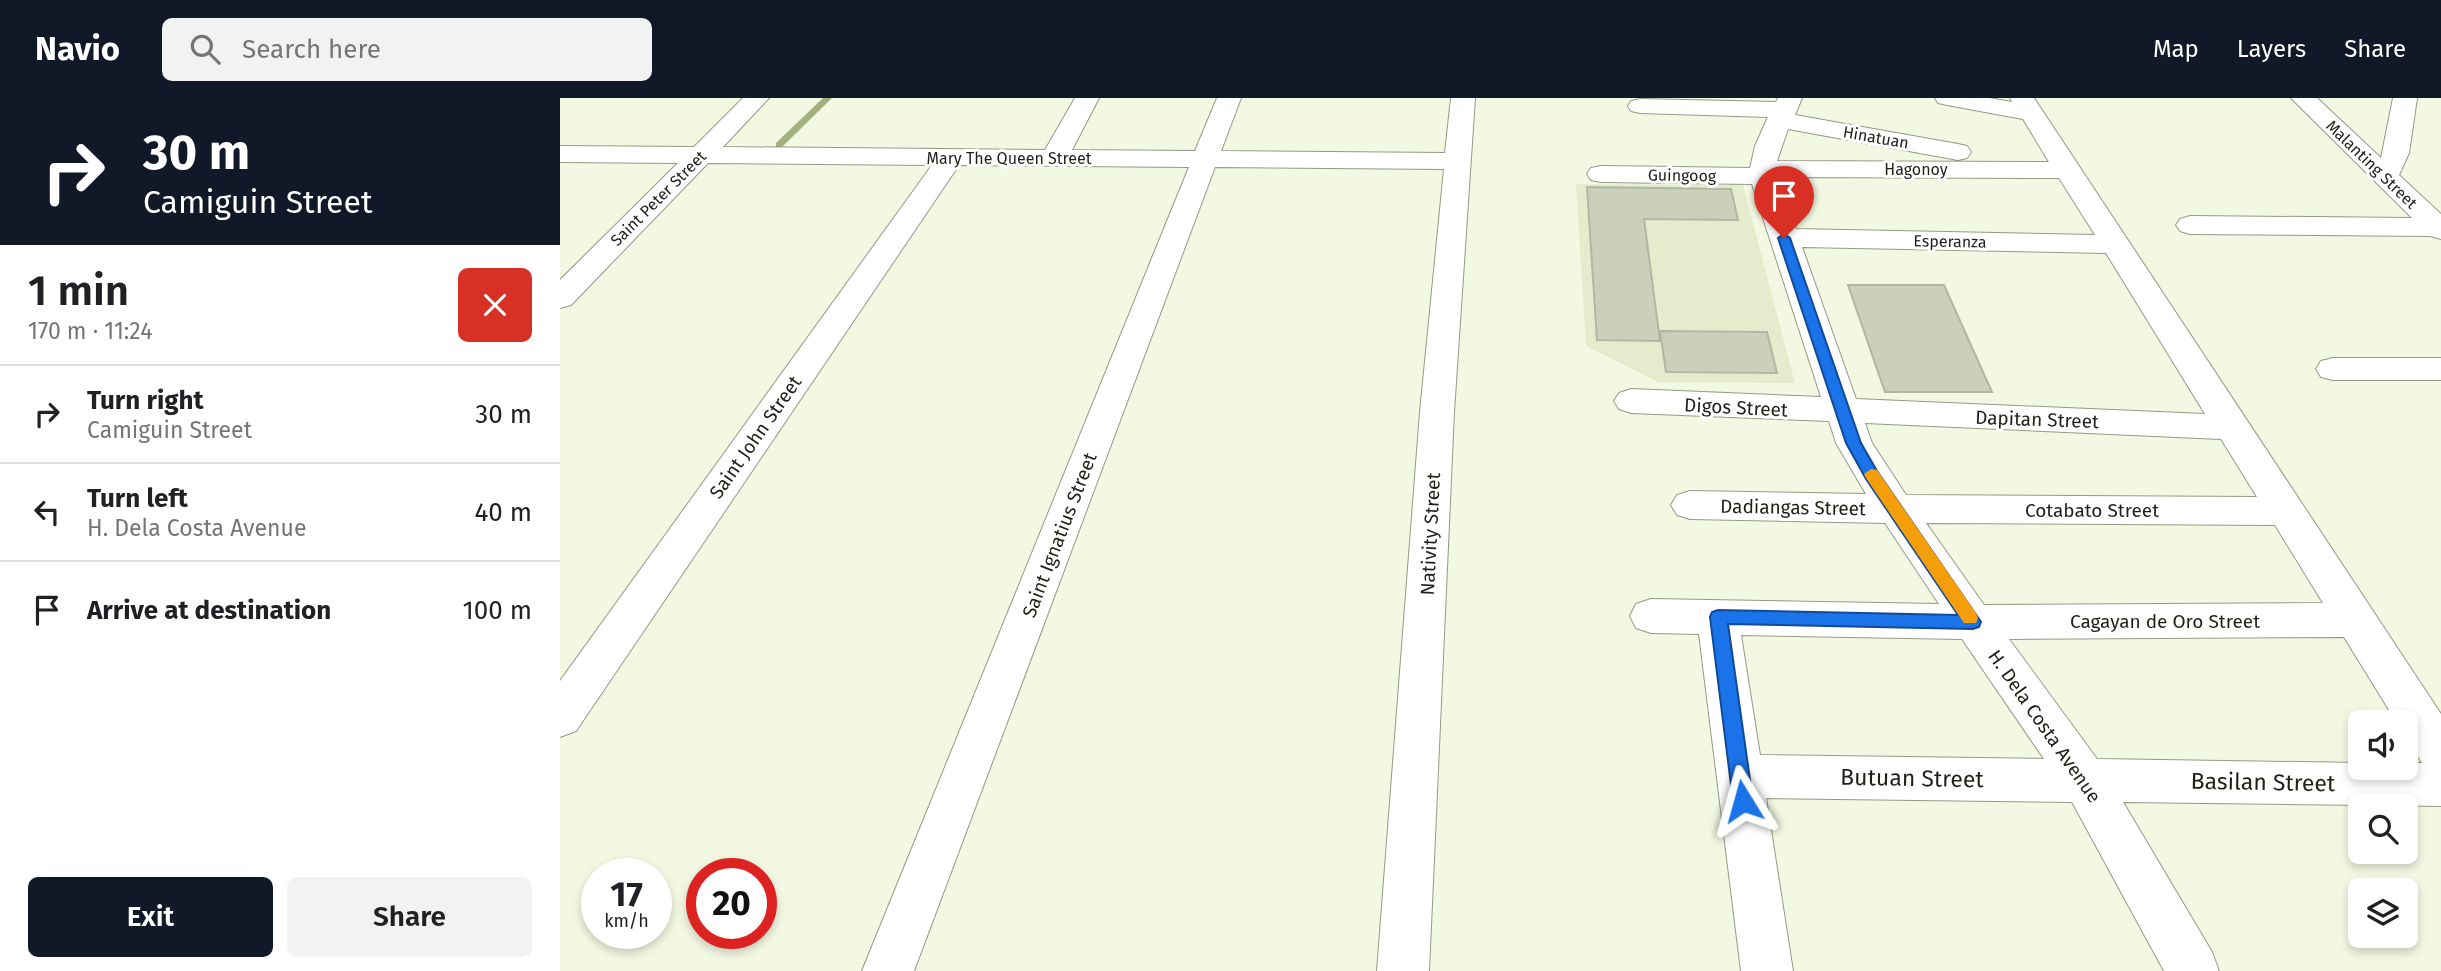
<!DOCTYPE html>
<html lang="en">
<head>
<meta charset="utf-8">
<style>
	:root { --surface:#fff; --page:#f2f2f2; --text:#202124; --muted:#757577; --line:#e0e0e0; --accent:#111827 }
	body { margin:0; font-family:"Fira Sans",sans-serif; background:var(--page); color:var(--text); height:100vh; display:flex; flex-direction:column; font-size:26px; white-space:nowrap }
	* { box-sizing:border-box; margin:0 }
	p { font-size:23px; color:var(--muted) }
	.icon { flex:none; width:38px; height:38px; fill:none; stroke:currentColor; stroke-width:2; stroke-linecap:round; stroke-linejoin:round }
	.map { position:relative; flex:1; overflow:hidden }
	.sheet { display:flex; flex-direction:column; background:var(--surface); width:560px }
	.sheet>* { flex:none }
	.hud { background:#111827; color:#fff; overflow:hidden }
	.controls { position:absolute; left:1788px; top:612px; display:grid; gap:14px }
	.controls a { display:grid; place-items:center; width:70px; height:70px; border-radius:10px; background:var(--surface); box-shadow:0 4px 10px #0003; font-size:35px }
	.speed { position:absolute; left:21px; top:760px; display:flex; gap:14px; font-size:35px; font-weight:700; text-align:center }
	.speed>* { display:grid; place-content:center; width:91px; height:91px; border-radius:50%; background:var(--surface); box-shadow:0 4px 10px #0003; line-height:1 }
	.speed small { font-size:18px; font-weight:400 }
	.speed .limit { border:10px solid #d22; background:#fff; color:#111 }
	.pin { position:absolute; display:grid; place-items:center; width:60px; height:60px; color:#fff; margin:-72px -30px; border-radius:50% 50% 50% 0; rotate:-45deg; box-shadow:0 0 7px #0007 }
	.pin .icon { rotate:45deg }
	.me { position:absolute; width:77px; margin:-38px; rotate:352deg; stroke-linejoin:round; filter:drop-shadow(0 0 5px #0008) }
	.turn { display:flex; align-items:center; gap:24px; height:147px; padding:0 28px; font-size:32px }
	.turn .icon { width:91px; height:91px; stroke-width:2.5 }
	.turn b { display:block; font-size:49px; line-height:60px }
	.round { display:grid; place-items:center; flex:none; width:74px; height:74px; border-radius:10px; background:var(--page) }
	.head { display:flex; align-items:center; justify-content:space-between; height:119px; padding:0 28px }
	h1 { font-size:42px; font-weight:600; line-height:52px }
	.cta { display:flex; gap:14px; margin-top:auto; padding:14px 28px }
	.cta a { flex:1; height:80px; border-radius:10px; background:var(--accent); color:#fff; font-size:28px; font-weight:600; line-height:80px; text-align:center }
	.cta a+a { background:var(--page); color:var(--text) }
	ul { padding:0; list-style:none }
	li { display:flex; align-items:center; gap:21px; height:98px; padding:0 28px; border-top:2px solid var(--line) }
	li div { flex:1 }
	li b { display:block; font-size:26px }
	li em { font-style:normal }
	header { display:flex; align-items:center; gap:42px; box-sizing:border-box; height:98px; padding:0 35px; background:var(--accent); color:#fff }
	header strong { font-size:33px }
	nav { display:flex; gap:38px; margin-inline-start:auto; font-size:24px }
	.search { width:490px; height:63px; background:var(--page); display:flex; align-items:center; gap:18px; box-sizing:border-box; padding:0 24px; border-radius:10px; color:var(--muted); font-size:26px }
	main { display:flex; flex:1; min-height:0 }
	.map>svg:first-child { display:block }
</style>
</head>
<body>
<header>
<strong>Navio</strong>
<div class="search"><svg class="icon" aria-label="search" viewBox="0 0 24 24"><circle cx="10" cy="10" r="6"/><path d="M15 15l6 6"/></svg>Search here</div>
<nav><a>Map</a><a>Layers</a><a>Share</a></nav>
</header>
<main>
<section class="sheet">
<div class="hud">
<div class="turn"><svg class="icon" aria-label="right" viewBox="0 0 24 24"><path d="M7 20v-9h11M14 6l5 5-5 5"/></svg><div><b>30 m</b>Camiguin Street</div></div>
</div>
<div class="head"><div><h1>1 min</h1><p>170 m · 11:24</p></div><a class="round" style="background:#d93025;color:#fff"><svg class="icon" aria-label="close" viewBox="0 0 24 24"><path d="M6 6l12 12M18 6L6 18"/></svg></a></div>
<ul>
<li><svg class="icon" aria-label="right" viewBox="0 0 24 24"><path d="M7 20v-9h11M14 6l5 5-5 5"/></svg><div><b>Turn right</b><p>Camiguin Street</p></div><em>30 m</em></li>
<li><svg class="icon" aria-label="left" viewBox="0 0 24 24"><path d="M17 20v-9H6M10 6l-5 5 5 5"/></svg><div><b>Turn left</b><p>H. Dela Costa Avenue</p></div><em>40 m</em></li>
<li><svg class="icon" aria-label="arrive" viewBox="0 0 24 24"><path d="M6 21V4h12l-3 4 3 4H6"/></svg><div><b>Arrive at destination</b></div><em>100 m</em></li>
</ul>
<div class="cta"><a>Exit</a><a>Share</a></div>
</section>
<div class="map">
<svg width="1881" height="873" viewBox="0 0 1881 873">
	<rect width="100%" height="100%" fill="#f2f8e1"/>
	<polygon fill="#e5ecce" points="1016,86 1183,87 1235,285 1098,284 1026,248"/>
	<g fill="none" stroke-linecap="round" stroke-linejoin="round">
		<polygon fill="#a5b07f" fill-rule="evenodd" points="263,0 272,0 222,49 216,49 216,45"/>
	</g>
	<g fill="#cad0ba" stroke="#b2b7a2" stroke-width="2">
		<polygon points="1027,89 1171,91 1178,122 1084,121 1100,243 1037,242"/>
		<polygon points="1288,187 1384,187 1432,294 1325,294"/>
		<polygon points="1100,233 1207,234 1217,275 1106,274"/>
	</g>
	<g fill="none" stroke-linecap="round" stroke-linejoin="round">
		<g stroke="#959a86" stroke-width="2">
			<g id="minor">
				<polygon points="183,0 209,0 163,49 485,52 515,0 539,0 512,52 635,53 657,0 681,0 661,53 885,55 891,0 915,0 894,314 869,873 817,873 860,314 884,71 655,69 354,873 302,873 629,69 399,67 16,633 0,639 0,583 372,67 148,65 11,207 0,210 0,182 118,65 0,64 0,48 134,49"/>
				<path d="M1218,0H1242L1235,17L1398,46L1407,48L1411,54L1407,60L1398,62L1228,31L1217,63L1489,64L1463,21L1387,7L1378,5L1375,0H1429L1452,4L1450,0H1474L1881,616V708L1563,704L1652,854L1659,873H1604L1512,704L1206,700L1233,873H1181L1139,536L1091,535L1076,530L1070,518L1076,506L1091,501L1379,506L1325,425L1130,421L1117,417L1111,407L1117,397L1130,393L1306,396L1276,345L1269,323L1071,315L1059,311L1054,303L1059,295L1071,291L1261,299L1192,86L1041,84L1031,82L1027,76L1031,70L1041,68L1190,70L1195,48L1208,19L1080,15L1071,13L1068,8L1071,3L1080,1L1216,4ZM1217,79L1499,80L1535,137L1236,131ZM1242,149L1546,155L1645,316L1296,301ZM1305,325L1661,341L1697,399L1346,397L1312,345ZM1366,425L1715,427L1763,505L1424,507ZM1181,537L1402,541L1484,661L1200,657ZM1784,539L1837,625H1846V639L1862,665H1846V670H1801V665L1537,661L1449,541Z"/>
				<polygon points="1731,0 1757,0 1821,60 1833,0 1857,0 1849,55 1839,77 1881,116 1881,141 1870,138 1630,136 1620,133 1616,127 1620,121 1630,118 1852,120"/>
				<polygon points="1773,260 1881,260 1881,282 1773,282 1761,279 1756,271 1761,263"/>
			</g>
		</g>
		<use href="#minor" fill="#fff" fill-rule="evenodd"/>
	</g>
	<polygon fill="#1a73e8" stroke="#114b97" stroke-width="2" points="1224,136 1230,140 1301,345 1317,373 1421,524 1419,529 1413,531 1168,526 1193,703 1190,709 1183,712 1176,709 1173,703 1150,519 1152,514 1158,512 1398,517 1306,381 1286,345 1218,140"/>
	<polygon fill="#f59e0b" points="1311,371 1317,372 1416,515 1418,520 1416,525 1404,525 1306,380 1304,376"/>
	<g text-anchor="middle" stroke-width="6" stroke-linejoin="round" paint-order="stroke">
		<g font-size="16" fill="#1f2119" stroke="#fff">
			<text transform="translate(1316 39) rotate(10)" y="6">Hinatuan</text>
			<text x="449" y="66">Mary The Queen Street</text>
			<text transform="translate(1812 66) rotate(44)" y="6">Malanting Street</text>
			<text x="1356" y="77">Hagonoy</text>
			<text transform="translate(1122 77) rotate(1)" y="6">Guingoog</text>
			<text transform="translate(98 100) rotate(-45)" y="6">Saint Peter Street</text>
			<text transform="translate(1390 143) rotate(1)" y="6">Esperanza</text>
		</g>
		<g font-size="19" fill="#1f2119" stroke="#fff">
			<text transform="translate(1176 309) rotate(3)" y="7">Digos Street</text>
			<text transform="translate(1477 321) rotate(2)" y="7">Dapitan Street</text>
			<text transform="translate(195 339) rotate(-55)" y="7">Saint John Street</text>
			<text transform="translate(1233 409) rotate(1)" y="7">Dadiangas Street</text>
			<text x="1532" y="419">Cotabato Street</text>
			<text transform="translate(870 436) rotate(-87)" y="7">Nativity Street</text>
			<text transform="translate(499 437) rotate(-69)" y="7">Saint Ignatius Street</text>
			<text x="1605" y="530">Cagayan de Oro Street</text>
			<text transform="translate(1485 628) rotate(55)" y="7">H. Dela Costa Avenue</text>
		</g>
		<g font-size="23" fill="#1f2119" stroke="#fff">
			<text transform="translate(1352 680) rotate(1)" y="8">Butuan Street</text>
			<text transform="translate(1703 684) rotate(1)" y="8">Basilan Street</text>
		</g>
	</g>
</svg>
<div class="controls">
<a><svg class="icon" aria-label="sound" viewBox="0 0 24 24"><path d="M4 9h4l5-4v14l-5-4H4zM17 9q2 3 0 6"/></svg></a>
<a><svg class="icon" aria-label="search" viewBox="0 0 24 24"><circle cx="10" cy="10" r="6"/><path d="M15 15l6 6"/></svg></a>
<a><svg class="icon" aria-label="layers" viewBox="0 0 24 24"><path d="M12 4l9 5-9 5-9-5zM3 14l9 5 9-5"/></svg></a>
</div>
<div class="speed"><div>17<small>km/h</small></div><div class="limit">20</div></div>
<div class="pin" style="left:1224px;top:140px;background:#d93025"><svg class="icon" aria-label="arrive" viewBox="0 0 24 24"><path d="M6 21V4h12l-3 4 3 4H6"/></svg></div>
<svg class="me" style="left:1183px;top:703px" viewBox="-20 -20 40 40"><path d="M0-17L14 15 0 8-14 15z" fill="#1a73e8" stroke="#fff" stroke-width="4"/></svg>
</div>
</main>
</body>
</html>
